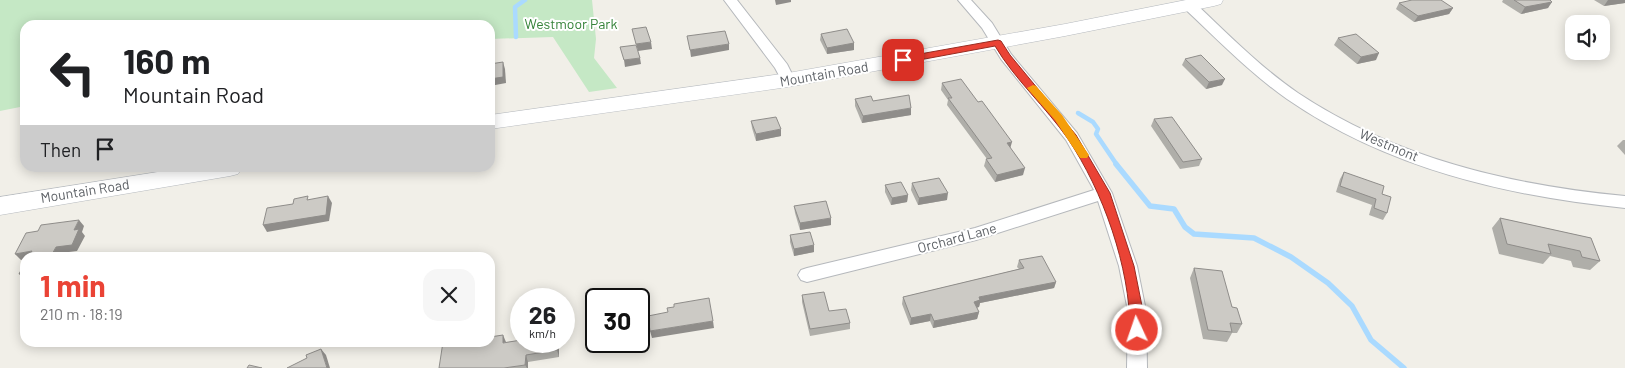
<!DOCTYPE html>
<html lang="en">
<head>
<meta charset="utf-8">
<style>
	:root { --surface:#fff; --page:#f6f6f6; --text:#202124; --muted:#757577; --accent:#ea4335 }
	body { margin:0; font-family:Barlow,sans-serif; background:var(--page); color:var(--text); height:100vh; display:flex; flex-direction:column; font-size:19px; white-space:nowrap }
	* { box-sizing:border-box; margin:0 }
	p { font-size:16px; color:var(--muted) }
	.icon { flex:none; width:28px; height:28px; fill:none; stroke:currentColor; stroke-width:2; stroke-linecap:round; stroke-linejoin:round }
	.map { position:relative; flex:1; overflow:hidden }
	.side { position:absolute; left:20px; top:252px; width:475px; height:95px; display:flex; flex-direction:column; background:var(--surface); border-radius:15px; box-shadow:0 2px 12px #0003 }
	.side>* { flex:none }
	.top-card { position:absolute; left:20px; top:20px; width:475px; height:152px; border-radius:15px; box-shadow:0 2px 12px #0003; background:#fff; color:var(--text); overflow:hidden }
	.buttons { position:absolute; left:1565px; top:15px; display:grid; gap:10px }
	.buttons a { display:grid; place-items:center; width:45px; height:45px; border-radius:10px; background:var(--surface); box-shadow:0 2px 12px #0003; font-size:25px }
	.speed { position:absolute; left:510px; top:288px; display:flex; gap:10px; font-size:25px; font-weight:700; text-align:center }
	.speed>* { display:grid; place-content:center; width:65px; height:65px; border-radius:50%; background:var(--surface); box-shadow:0 2px 12px #0003; line-height:1 }
	.speed small { font-size:12px; font-weight:400 }
	.speed .limit { border:2px solid #111; border-radius:8px; background:#fff; color:#111 }
	.pin { position:absolute; display:grid; place-items:center; width:42px; height:42px; color:#fff; margin:-21px; border-radius:10px; box-shadow:0 2px 8px #0006 }
	.me { position:absolute; width:55px; margin:-28px; rotate:357deg; stroke-linejoin:round; filter:drop-shadow(0 0 4px #0008) }
	.turn { display:flex; align-items:center; gap:18px; height:105px; padding:0 20px; font-size:22px }
	.turn .icon { width:65px; height:65px; stroke-width:2.5 }
	.turn b { display:block; font-size:35px; line-height:42px }
	.then { display:flex; align-items:center; height:48px; padding:0 20px; background:#0003; gap:10px; font-size:19px }
	.round { display:grid; place-items:center; flex:none; width:52px; height:52px; border-radius:15px; background:var(--page) }
	.summary { display:flex; align-items:center; justify-content:space-between; height:85px; padding:0 20px }
	h1 { font-size:30px; font-weight:700; line-height:38px; color:var(--accent) }
	.map>svg:first-child { display:block }
</style>
</head>
<body>
<div class="map">
<svg width="1625" height="368" viewBox="0 0 1625 368">
	<rect width="100%" height="100%" fill="#f1efe8"/>
	<polygon fill="#c5e8c5" points="0,0 592,0 596,39 594,58 617,88 589,92 553,37 490,39 490,25 25,25 25,106 0,111"/>
	<g fill="none" stroke-linecap="round" stroke-linejoin="round">
		<g stroke="#aadaff" stroke-width="4.5">
			<polyline points="516,37 515,7 525,0"/>
			<polyline points="1078,113 1093,122 1098,129 1096,134 1117,165"/>
		</g>
		<polyline stroke="#aadaff" stroke-width="5.5" points="1116,164 1150,206 1174,209 1185,227 1194,234 1254,238 1291,257 1328,283 1352,306 1371,340 1404,368"/>
		<g stroke="#b5b8bc" stroke-width="2">
			<g id="street">
				<polygon points="724,0 737,0 787,64 795,80 793,83 783,83 775,68"/>
				<polygon points="958,0 971,0 992,23 1011,54 1077,133 1112,193 1137,266 1146,311 1147,368 1127,368 1128,311 1119,266 1098,201 976,240 807,282 801,280 798,275 801,270 807,268 975,228 1094,190 1066,140 1001,59 982,28"/>
				<path d="M1190,2L1195,3C1228,34 1260,67 1298,93C1396,158 1509,185 1625,196V208C1506,196 1387,168 1287,99C1250,73 1218,40 1185,9L1184,6Z"/>
			</g>
		</g>
		<g stroke="#b6babf" stroke-width="1">
			<g id="secondary">
				<polygon points="1186,0 1223,0 1221,4 1214,6 1065,36 788,87 490,129 490,115 788,73 1065,24"/>
				<polygon points="183,168 242,168 238,174 230,176 0,215 0,197"/>
			</g>
		</g>
		<use href="#street" fill="#fff" fill-rule="evenodd"/>
		<use href="#secondary" fill="#fff" fill-rule="evenodd"/>
	</g>
	<g fill="#afaea9">
		<polygon points="1503,0 1550,0 1548,8 1521,14 1502,2"/>
		<polygon points="1594,0 1625,0 1625,3 1604,6"/>
		<polygon points="1399,3 1453,8 1449,14 1414,22 1396,9"/>
		<polygon points="821,34 854,43 854,50 827,54 820,40"/>
		<polygon points="1338,38 1376,60 1357,64 1334,45"/>
		<polygon points="1185,59 1222,85 1206,89 1182,65"/>
		<polygon points="942,83 1010,148 1023,175 995,182 984,166 986,159 987,159 947,105 948,100 941,90"/>
		<polygon points="855,99 911,115 862,123 855,106"/>
		<polygon points="1154,119 1202,159 1199,166 1180,169 1151,126"/>
		<polygon points="751,121 781,136 756,141 752,128"/>
		<polygon points="1623,140 1625,140 1625,155 1617,146"/>
		<polygon points="1344,172 1382,194 1387,213 1383,220 1369,215 1372,205 1336,192 1340,179"/>
		<polygon points="912,183 947,200 918,205 911,190"/>
		<polygon points="885,185 908,195 907,202 891,205 885,192"/>
		<polygon points="794,206 831,225 800,230 795,213"/>
		<polygon points="1500,218 1591,238 1600,261 1590,270 1573,267 1571,261 1550,256 1543,264 1499,254 1492,228"/>
		<polygon points="790,235 814,245 814,252 794,256 790,242"/>
		<polygon points="1019,260 1056,282 1054,288 980,303 979,307 977,308 979,312 977,319 933,328 930,321 910,325 902,304 903,297 1019,269 1017,267"/>
		<polygon points="25,263 25,280 19,274"/>
		<polygon points="1194,268 1232,307 1242,324 1237,333 1232,333 1227,342 1203,339 1190,278"/>
		<polygon points="802,295 829,311 850,323 850,329 810,336 802,302"/>
		<polygon points="521,341 559,341 559,357 528,362 528,368 439,368 506,342"/>
	</g>
	<g fill="#8f8d8a">
		<polygon points="775,0 791,0 791,2 776,5"/>
		<polygon points="1608,0 1625,0 1625,3 1604,6"/>
		<polygon points="1552,2 1548,8 1521,14 1525,7"/>
		<polygon points="1453,8 1449,14 1414,22 1418,16"/>
		<polygon points="651,42 652,49 638,51 636,44"/>
		<polygon points="854,43 854,50 827,54 827,48"/>
		<polygon points="729,44 729,50 691,57 690,50"/>
		<polygon points="1379,53 1376,60 1357,64 1361,57"/>
		<polygon points="640,58 641,64 625,67 624,60"/>
		<polygon points="503,62 505,69 506,83 490,86 490,79"/>
		<polygon points="1225,79 1222,85 1206,89 1209,82"/>
		<polygon points="911,108 911,115 862,123 863,116"/>
		<polygon points="781,129 781,136 756,141 756,134"/>
		<polygon points="1012,142 1010,149 1007,143"/>
		<polygon points="1025,168 1023,175 995,182 997,175"/>
		<polygon points="948,193 947,200 918,205 919,198"/>
		<polygon points="908,195 907,202 891,205 892,198"/>
		<polygon points="328,196 332,203 329,221 267,232 263,225"/>
		<polygon points="831,218 831,225 800,230 800,223"/>
		<polygon points="79,220 84,226 82,232 85,236 77,251 61,253 59,258 50,258 56,247 74,230"/>
		<polygon points="814,245 814,252 794,256 794,249"/>
		<polygon points="32,251 38,257 25,258 25,259 21,260 15,254"/>
		<polygon points="1056,282 1054,288 980,303 979,307 972,308 974,302 979,297"/>
		<polygon points="979,312 977,319 933,328 934,321"/>
		<polygon points="931,314 930,321 910,325 911,318"/>
		<polygon points="713,321 714,328 652,338 650,331"/>
		<polygon points="503,335 506,342 503,343"/>
		<polygon points="557,341 559,341 559,357 557,350"/>
		<polygon points="321,349 326,355 330,368 327,368"/>
		<polygon points="526,355 528,362 528,368 527,368 525,365"/>
	</g>
	<g fill="#cccac5" stroke="#8f8d8a">
		<polygon points="1412,0 1441,0 1453,8 1418,16 1399,3"/>
		<polygon points="1514,0 1550,0 1552,2 1525,7"/>
		<polygon points="646,27 651,42 636,44 632,29"/>
		<polygon points="847,29 854,43 827,48 821,34"/>
		<polygon points="725,31 729,44 690,50 687,36"/>
		<polygon points="1356,34 1379,53 1361,57 1338,38"/>
		<polygon points="636,45 640,58 624,60 620,47"/>
		<polygon points="1201,55 1225,79 1209,82 1185,59"/>
		<polygon points="503,62 503,77 490,79 490,64"/>
		<polygon points="961,79 978,102 982,101 1012,142 1007,143 1025,168 997,175 986,159 992,158 948,98 952,98 942,83"/>
		<polygon points="909,95 911,108 863,116 855,99 871,96 873,101"/>
		<polygon points="776,117 781,129 756,134 751,121"/>
		<polygon points="1172,117 1202,159 1183,162 1154,119"/>
		<polygon points="1344,172 1384,186 1382,194 1391,197 1387,213 1374,208 1376,199 1340,186"/>
		<polygon points="939,178 948,193 919,198 912,183"/>
		<polygon points="901,182 908,195 892,198 885,185"/>
		<polygon points="308,196 307,200 328,196 326,215 263,225 267,208 293,204 294,199"/>
		<polygon points="826,201 831,218 800,223 794,206"/>
		<polygon points="1500,218 1591,238 1600,261 1582,257 1580,251 1548,244 1551,254 1507,244"/>
		<polygon points="79,220 74,230 79,229 72,245 56,247 50,258 28,258 32,251 15,254 26,233 38,231 41,225"/>
		<polygon points="810,232 814,245 794,249 790,235"/>
		<polygon points="1042,256 1056,282 979,297 980,300 974,302 979,312 934,321 931,314 911,318 903,297 1024,268 1019,260"/>
		<polygon points="25,263 25,273 19,274"/>
		<polygon points="1194,268 1222,271 1232,307 1237,308 1242,324 1230,323 1232,332 1208,330"/>
		<polygon points="824,292 829,311 846,309 850,323 810,329 802,295"/>
		<polygon points="709,298 713,321 650,331 648,316 668,312 667,308 674,307 674,304"/>
		<polygon points="503,335 503,343 521,340 521,341 557,341 557,350 526,355 525,365 504,368 439,368 443,342 490,342 490,337"/>
		<polygon points="321,349 327,368 287,368 307,358 306,355"/>
		<polygon points="249,365 262,368 247,368"/>
	</g>
	<path fill="#ea4335" stroke="#982c22" d="M998,40L1001,41L1010,55L1076,135L1110,193L1134,266L1143,311L1141,334L1137,335L1130,330C1130,267 1103,191 1068,139C1046,107 1015,80 995,46L903,63L898,60L903,57Z"/>
	<polygon fill="#f59e0b" points="1033,85 1036,86 1062,115 1089,155 1087,158 1080,158 1055,120 1027,88"/>
	<g text-anchor="middle" stroke-width="4" stroke-linejoin="round" paint-order="stroke">
		<g font-size="14" fill="#348238" stroke="#fff">
			<text x="571" y="29">Westmoor Park</text>
		</g>
		<g font-size="14" fill="#5f6368" stroke="#fff">
			<text transform="translate(824 74) rotate(-10)" y="5">Mountain Road</text>
			<text transform="translate(1389 145) rotate(23)" y="5">Westmont</text>
			<text transform="translate(85 191) rotate(-9)" y="5">Mountain Road</text>
			<text transform="translate(957 238) rotate(-15)" y="5">Orchard Lane</text>
		</g>
	</g>
</svg>
<div class="buttons">
<a><svg class="icon" aria-label="sound" viewBox="0 0 24 24"><path d="M4 9h4l5-4v14l-5-4H4zM17 9q2 3 0 6"/></svg></a>
</div>
<div class="speed"><div>26<small>km/h</small></div><div class="limit">30</div></div>
<div class="pin" style="left:903px;top:60px;background:#d93025"><svg class="icon" aria-label="arrive" viewBox="0 0 24 24"><path d="M6 21V4h12l-3 4 3 4H6"/></svg></div>
<svg class="me" style="left:1137px;top:330px" viewBox="-20 -20 40 40"><circle r="17" fill="#ea4335" stroke="#fff" stroke-width="3"/><path d="M0-11L8 9 0 5-8 9z" fill="#fff"/></svg>
<div class="top-card">
<div class="turn"><svg class="icon" aria-label="left" viewBox="0 0 24 24"><path d="M17 20v-9H6M10 6l-5 5 5 5"/></svg><div><b>160 m</b>Mountain Road</div></div>
<div class="then">Then<svg class="icon" aria-label="arrive" viewBox="0 0 24 24"><path d="M6 21V4h12l-3 4 3 4H6"/></svg></div>
</div>
<section class="side">
<div class="summary"><div><h1>1 min</h1><p>210 m · 18:19</p></div><a class="round"><svg class="icon" aria-label="close" viewBox="0 0 24 24"><path d="M6 6l12 12M18 6L6 18"/></svg></a></div>
</section>
</div>
</body>
</html>
